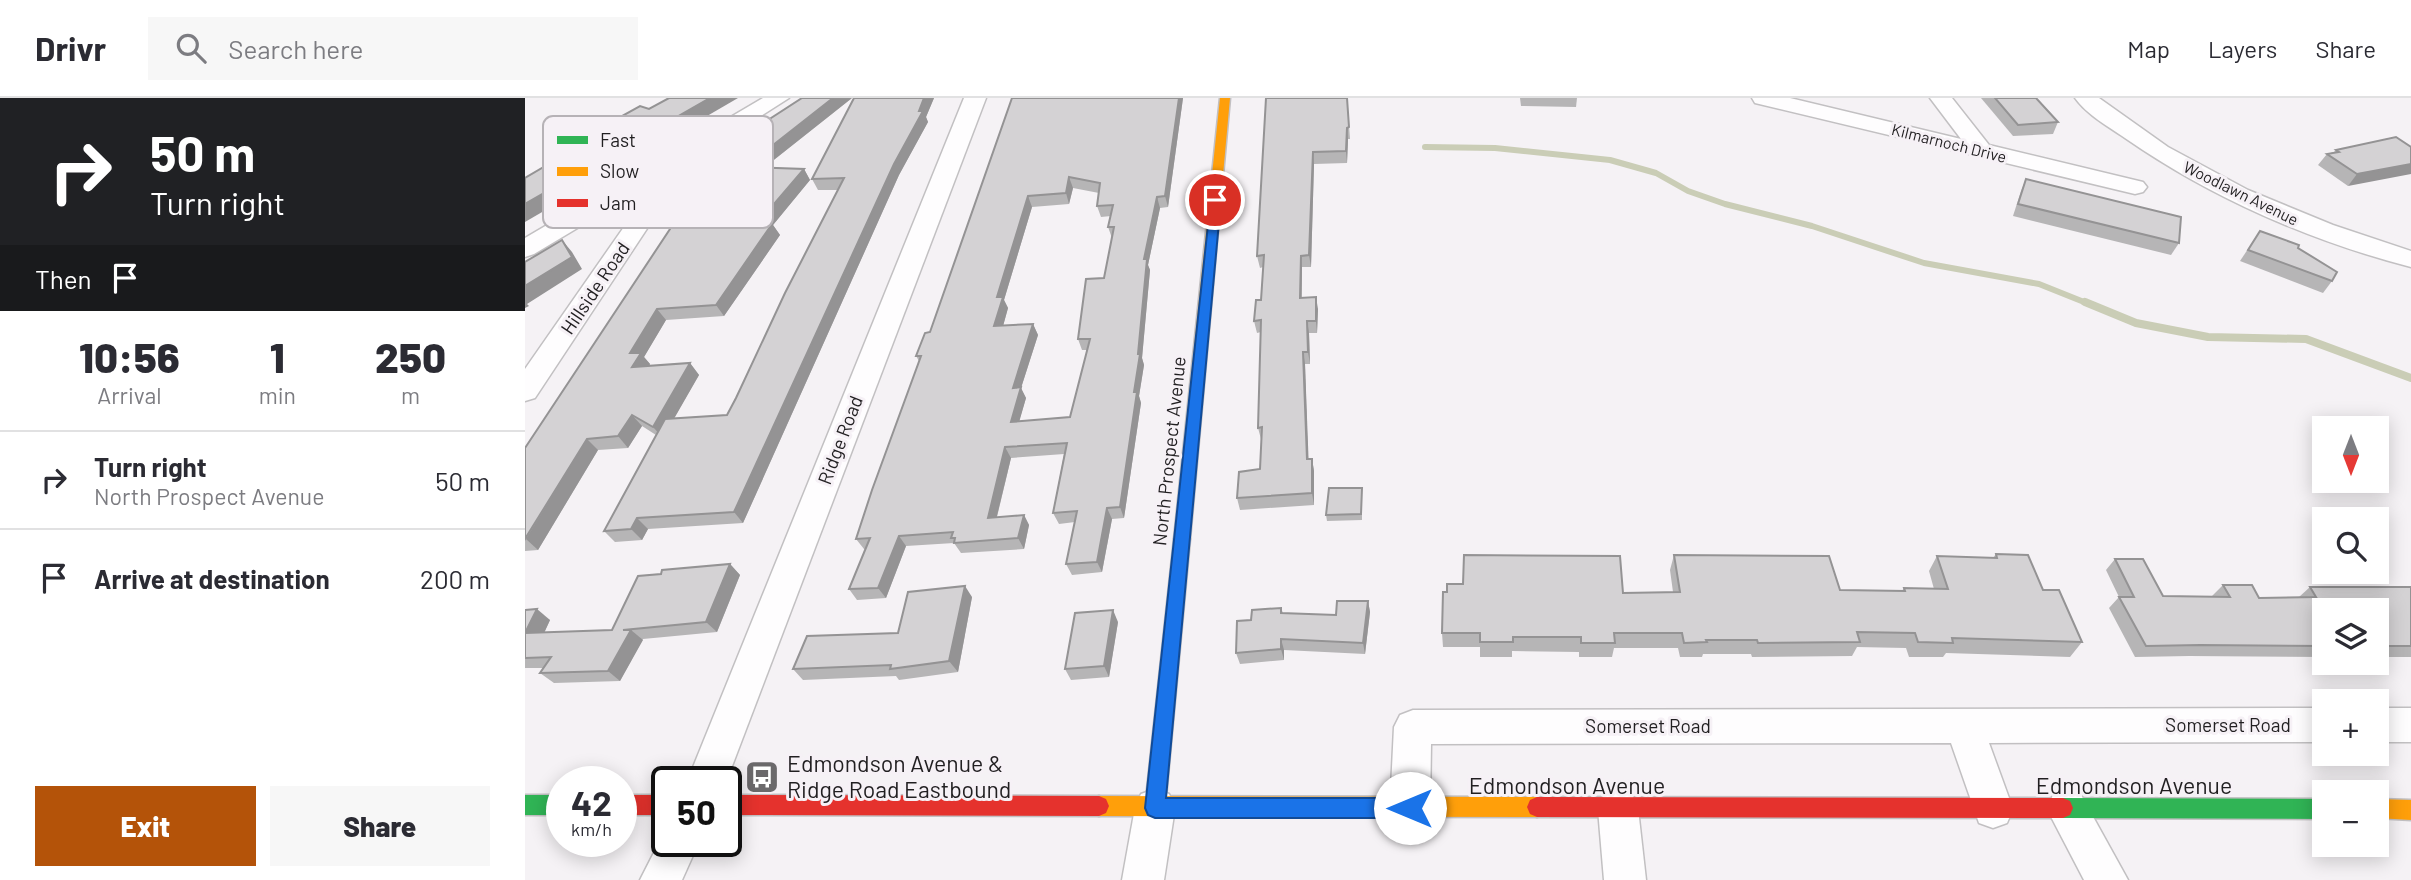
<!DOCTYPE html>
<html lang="en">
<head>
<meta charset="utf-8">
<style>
	:root { --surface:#fff; --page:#f7f7f7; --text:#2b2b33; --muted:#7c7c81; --line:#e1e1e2; --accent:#b45309 }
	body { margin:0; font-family:Barlow,sans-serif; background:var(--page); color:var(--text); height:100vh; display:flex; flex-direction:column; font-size:26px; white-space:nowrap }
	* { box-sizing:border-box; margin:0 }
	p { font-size:23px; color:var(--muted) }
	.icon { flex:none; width:38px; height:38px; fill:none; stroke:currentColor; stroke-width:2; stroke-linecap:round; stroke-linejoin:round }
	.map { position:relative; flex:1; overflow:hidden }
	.sheet { display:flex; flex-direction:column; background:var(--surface); width:525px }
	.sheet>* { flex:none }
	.banner { background:#202124; color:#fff; overflow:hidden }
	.needle { width:46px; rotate:180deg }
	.buttons { position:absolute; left:1787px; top:318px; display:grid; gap:14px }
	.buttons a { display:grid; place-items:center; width:77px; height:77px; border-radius:0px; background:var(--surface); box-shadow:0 4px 18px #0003; font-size:35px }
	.speed { position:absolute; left:21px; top:668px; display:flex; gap:14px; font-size:35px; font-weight:700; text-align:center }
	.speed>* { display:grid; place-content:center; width:91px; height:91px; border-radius:50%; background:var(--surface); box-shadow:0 4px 18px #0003; line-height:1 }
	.speed small { font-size:18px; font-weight:400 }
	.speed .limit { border:4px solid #111; border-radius:10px; background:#fff; color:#111 }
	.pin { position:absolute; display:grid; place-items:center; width:60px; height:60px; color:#fff; margin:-30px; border:4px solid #fff; border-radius:50%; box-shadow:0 2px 7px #0007 }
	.me { position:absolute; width:77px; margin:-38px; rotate:270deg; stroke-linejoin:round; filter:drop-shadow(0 0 5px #0008) }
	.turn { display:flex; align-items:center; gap:24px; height:147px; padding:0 35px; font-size:32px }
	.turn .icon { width:91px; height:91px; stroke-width:2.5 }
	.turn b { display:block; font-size:49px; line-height:60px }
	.then { display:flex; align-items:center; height:66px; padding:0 35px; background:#0003; gap:14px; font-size:26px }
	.eta { display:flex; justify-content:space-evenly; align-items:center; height:119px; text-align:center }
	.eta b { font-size:42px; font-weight:800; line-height:49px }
	.button { display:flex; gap:14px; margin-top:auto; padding:14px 35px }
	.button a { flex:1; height:80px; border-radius:0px; background:var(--accent); color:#fff; font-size:28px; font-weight:800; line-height:80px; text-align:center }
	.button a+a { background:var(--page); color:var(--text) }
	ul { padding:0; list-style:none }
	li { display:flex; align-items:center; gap:21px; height:98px; padding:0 35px; border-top:2px solid var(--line) }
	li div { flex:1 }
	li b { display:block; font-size:26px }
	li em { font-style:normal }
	header { display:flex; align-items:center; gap:42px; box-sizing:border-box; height:98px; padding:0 35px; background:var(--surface); border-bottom:2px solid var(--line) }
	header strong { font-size:33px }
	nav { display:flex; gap:38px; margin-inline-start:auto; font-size:24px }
	.search { width:490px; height:63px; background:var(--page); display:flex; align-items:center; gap:18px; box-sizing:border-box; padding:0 24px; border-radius:0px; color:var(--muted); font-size:26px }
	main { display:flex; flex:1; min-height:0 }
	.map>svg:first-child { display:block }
</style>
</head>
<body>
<header>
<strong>Drivr</strong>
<div class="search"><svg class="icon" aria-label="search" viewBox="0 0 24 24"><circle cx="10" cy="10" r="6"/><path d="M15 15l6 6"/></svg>Search here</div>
<nav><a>Map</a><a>Layers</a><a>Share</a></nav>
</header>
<main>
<section class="sheet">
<div class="banner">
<div class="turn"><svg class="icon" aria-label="right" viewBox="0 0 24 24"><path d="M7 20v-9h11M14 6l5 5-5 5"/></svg><div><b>50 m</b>Turn right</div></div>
<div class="then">Then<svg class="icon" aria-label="arrive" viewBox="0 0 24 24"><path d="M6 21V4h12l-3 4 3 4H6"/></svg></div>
</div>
<div class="eta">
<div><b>10:56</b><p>Arrival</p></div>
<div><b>1</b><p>min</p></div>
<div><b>250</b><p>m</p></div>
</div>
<ul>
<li><svg class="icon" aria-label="right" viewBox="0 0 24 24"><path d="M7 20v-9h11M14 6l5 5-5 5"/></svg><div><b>Turn right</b><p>North Prospect Avenue</p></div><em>50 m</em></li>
<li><svg class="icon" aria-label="arrive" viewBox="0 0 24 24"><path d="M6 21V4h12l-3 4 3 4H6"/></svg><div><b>Arrive at destination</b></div><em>200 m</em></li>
</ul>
<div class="button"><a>Exit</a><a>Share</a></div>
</section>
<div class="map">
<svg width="1886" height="782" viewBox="0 0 1886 782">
	<rect width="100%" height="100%" fill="#f5f2f5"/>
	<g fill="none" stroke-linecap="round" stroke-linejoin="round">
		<polyline stroke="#cacdb6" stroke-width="6" points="900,49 970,50 1085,62 1131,75 1163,93 1200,106 1287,128 1399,165 1514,186 1564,206"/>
		<polyline stroke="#cacdb6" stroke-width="8" points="1560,204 1611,225 1683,239 1781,241 1886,280"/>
		<g stroke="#c2c0c2" stroke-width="3">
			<g id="street">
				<polygon points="238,0 264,0 168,61 10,300 0,303 0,271 131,83 9,156 0,159 0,140"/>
				<polygon points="439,0 461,0 201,684 162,684"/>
				<polygon points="1227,0 1265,0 1436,41 1405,0 1427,0 1464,47 1618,84 1622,89 1618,94 1610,96 1230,5"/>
				<path d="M1550,0H1574L1643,49L1723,92L1808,127L1886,153V169C1785,143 1685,99 1600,40C1584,29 1561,16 1550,0Z"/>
				<polygon points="1799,610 1799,644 1464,645 1488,711 1482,725 1468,730 1454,725 1426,645 906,646 905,710 899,724 885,729 871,724 865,710 869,629 875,617 888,612"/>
				<rect x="1852" y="610" width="34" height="34"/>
				<polygon points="630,691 644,696 650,710 639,782 597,782 610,710 616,696"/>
				<polygon points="1093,692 1107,697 1113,711 1121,782 1079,782 1073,711 1079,697"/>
				<polygon points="1542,692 1556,697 1603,782 1559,782 1522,711 1528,697"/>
				<polygon points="142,729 142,744 174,744 157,782 115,782"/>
			</g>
		</g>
		<g stroke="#c2c0c2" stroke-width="3">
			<g id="fast">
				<rect x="0" y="697" width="37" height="20"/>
				<polygon points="1538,700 1799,701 1799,721 1538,720 1531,717 1528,710 1531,703"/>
			</g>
		</g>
		<g stroke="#c2c0c2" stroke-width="3">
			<g id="slow">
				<polygon points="695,0 705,0 665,441 663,446 651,446 649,441"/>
				<polygon points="574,698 1012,699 1019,702 1022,709 1019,716 1012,719 574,718 567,715 564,708 567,701"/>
				<polygon points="1852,701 1886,702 1886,722 1852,720"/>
			</g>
		</g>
		<g stroke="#c2c0c2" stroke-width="3">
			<g id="jam">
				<polygon points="657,434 663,436 665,441 640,710 637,717 630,720 623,717 620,710 649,441 651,436"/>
				<rect x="96" y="697" width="46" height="20"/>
				<polygon points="201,697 574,698 581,701 584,708 581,715 574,718 201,717"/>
				<polygon points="1012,699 1538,700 1545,703 1548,710 1545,717 1538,720 1012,719 1005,716 1002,709 1005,702"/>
			</g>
		</g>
		<use href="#street" fill="#fefdfe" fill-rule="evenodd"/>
		<use href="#fast" fill="#30b455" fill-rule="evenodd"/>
		<use href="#slow" fill="#ff9f0a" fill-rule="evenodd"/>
		<use href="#jam" fill="#e5322d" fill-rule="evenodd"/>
	</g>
	<g fill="#b6b5b6" fill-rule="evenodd">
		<polygon points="327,0 240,69 279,71 285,82 248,127 255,137 199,218 141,222 119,259 125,266 124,268 165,265 174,277 149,320 202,317 313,92 293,92 287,81 329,0 409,0 401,19 403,24 374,77 218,425 123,431 117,442 90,444 79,433 131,337 117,328 103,350 73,352 13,452 0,453 0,350 198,51"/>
		<path d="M487,0H658L643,109L635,110L623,167L625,172L617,260L619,267L614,298L616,305L599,420L587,421L577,474L547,477L541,466L550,424L534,426L528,415L539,356L486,360L472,419L499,417L504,427L499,451L436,455L429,445L381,448L361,500L332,502L324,491L340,451H339L331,441L394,263L391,258L405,234ZM548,90L574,95L572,108L576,119L586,118L583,129L587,140L579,180L553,241L557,252H562L545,319L494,323L501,300L496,290L513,237L508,226L478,228L483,210L479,202L507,109L544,106Z"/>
		<polygon points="741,0 822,0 825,41 823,41 822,65 789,66 786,169 777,169 777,199 793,211 792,235 784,235 785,266 780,266 783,361 787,361 789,373 789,407 715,412 712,400 735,371 737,341 736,341 733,330 736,234 732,235 729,223 736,202 738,169 735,170 732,158"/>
		<polygon points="995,0 1052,0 1051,9 996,8"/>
		<polygon points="1456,0 1511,0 1533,24 1528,36 1488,38"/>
		<polygon points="1871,39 1823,88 1793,67 1802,56 1809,54 1811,52"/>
		<polygon points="1501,81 1654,145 1646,157 1488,118 1496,93"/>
		<polygon points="1735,133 1773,150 1807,183 1798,195 1715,163"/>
		<polygon points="837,390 837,422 802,423 801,417"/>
		<polygon points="1471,456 1518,492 1557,544 1545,559 1421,555 1418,559 1384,559 1381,550 1332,549 1327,558 1227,559 1226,556 1178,556 1177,559 1155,559 1153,550 1089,550 1087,559 1054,559 1054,554 987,553 987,559 955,559 955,549 918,549 917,535 922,494 1148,494 1145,472 1149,457 1315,492 1377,493 1379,490 1409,491 1404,473 1412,458 1468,460"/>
		<polygon points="1590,461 1638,498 1688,499 1687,498 1698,487 1734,500 1774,499 1785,489 1886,489 1886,559 1852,559 1852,513 1799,513 1799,559 1664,558 1610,559 1584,510 1594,499 1581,472"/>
		<polygon points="205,466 215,477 192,534 118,541 95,583 29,585 15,575 19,570 0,570 0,512 25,522 19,535 87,532 136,476"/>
		<polygon points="447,499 433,574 374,582 371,578 278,582 268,571 373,535"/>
		<polygon points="843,503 845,514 840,556 759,552 759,562 715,566 711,555 726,522 756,510 758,515 811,517"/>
		<polygon points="593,524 584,579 546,582 540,571"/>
	</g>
	<g fill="#949394">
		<polygon points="185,0 213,0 0,124 0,106"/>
		<polygon points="308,0 327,0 226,80 220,69"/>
		<polygon points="399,0 409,0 401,19 403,24 374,77 218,425 209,414"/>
		<polygon points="654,0 658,0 643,109 640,98"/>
		<polygon points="822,30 823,41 822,65 821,53"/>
		<polygon points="788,54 789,66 786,169 784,157"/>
		<polygon points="1886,66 1886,76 1823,88 1832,76"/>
		<polygon points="279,71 285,82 248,127 255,137 199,218 191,207 231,127"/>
		<polygon points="544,79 548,90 544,106 541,95"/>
		<polygon points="503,98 507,109 479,202 483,210 475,239 469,228 472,199"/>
		<polygon points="632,99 635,110 623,167 625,172 617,260 619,267 614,298 616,305 599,420 595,409 613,256 619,161"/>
		<polygon points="37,142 47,154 57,171 2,206 4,208 0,210 0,188"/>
		<polygon points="776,158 777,169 776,211 775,200"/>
		<polygon points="791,199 793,211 792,235 791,223"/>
		<polygon points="132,211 141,222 119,259 125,266 117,280 107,269 105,255"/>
		<polygon points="782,223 784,235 785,266 783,254"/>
		<polygon points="508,226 513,237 496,290 501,300 491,335 486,324 488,290"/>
		<polygon points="778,254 780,266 784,373 782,361"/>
		<polygon points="165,265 174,277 138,340 128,329"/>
		<polygon points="107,317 117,328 103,350 93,338"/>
		<polygon points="62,341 73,352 13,452 1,441"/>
		<polygon points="480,349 486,360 469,430 463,420"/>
		<polygon points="787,361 789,373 789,407 787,395"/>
		<polygon points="582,410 587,421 577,474 572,464"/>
		<polygon points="499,417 504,427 499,451 493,440"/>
		<polygon points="112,420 123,431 117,442 106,431"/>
		<polygon points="374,438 381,448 361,500 353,490"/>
		<polygon points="205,466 215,477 192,534 181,524"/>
		<polygon points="440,488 447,499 433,574 424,563"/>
		<polygon points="843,503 845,514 840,556 838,545"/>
		<polygon points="12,511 25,522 14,546 0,535"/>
		<polygon points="588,512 593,524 584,579 579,568"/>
		<polygon points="106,532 118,542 95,583 83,573"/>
		<polygon points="756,541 759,552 759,562 756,551"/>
	</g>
	<g fill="#d4d2d4" stroke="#949394" stroke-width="2" fill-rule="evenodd">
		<polygon points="144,0 185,0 0,106 0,80 39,57 30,55 115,8 124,11"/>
		<polygon points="277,0 308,0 220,69 279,71 231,127 247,126 191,207 132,211 105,255 116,255 107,269 165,265 128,329 107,317 93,338 62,341 0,441 0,350 198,51"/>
		<polygon points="329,0 399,0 394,13 398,13 369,66 209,414 112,420 106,431 79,433 140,321 202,317 211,300 260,195 319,80 287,81"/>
		<path d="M487,0H654L640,98L632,99L619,161H622L613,256H615L609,294H612L595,409L582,410L572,464L541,466L552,413L528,415L542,345L480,349L463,420L499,417L493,440L429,445L430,440H426L428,434L374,438L353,490L324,491L345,440L331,441L347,392L396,258H391L400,235L405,234ZM544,79L575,85L572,108L588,107L583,129H589L579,180L561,181L553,241H565L545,319L486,324L496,289L488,290L508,226L469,228L478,199H472L503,98L541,95Z"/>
		<polygon points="741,0 822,0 824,29 822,30 821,53 788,54 784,157 776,158 775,200 791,199 791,223 782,223 783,254 778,254 782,361 787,361 787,395 712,400 714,374 735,371 737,329 733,330 736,222 729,223 731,202 736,202 739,157 732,158"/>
		<polygon points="1470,0 1511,0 1533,24 1493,27"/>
		<polygon points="1871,39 1886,49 1886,66 1832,76 1802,56 1814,54 1811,52"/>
		<polygon points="1501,81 1656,119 1654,145 1493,106"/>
		<polygon points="1735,133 1774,147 1773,150 1812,174 1807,183 1723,152"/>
		<polygon points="37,142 47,159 0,188 0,164"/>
		<polygon points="804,390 837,390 836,416 801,417"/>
		<polygon points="1471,456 1503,457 1518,492 1534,492 1557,544 1427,540 1428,545 1393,544 1390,535 1332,534 1335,544 1233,545 1232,542 1181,542 1182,544 1159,545 1157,535 1089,535 1090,545 1056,545 1056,539 988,539 988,544 955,544 955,535 917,535 918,494 922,494 922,486 938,486 939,457 1095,458 1098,495 1155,494 1149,457 1304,458 1315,492 1380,493 1379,490 1423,491 1412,458 1472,460"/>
		<polygon points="1590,461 1618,461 1638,498 1705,499 1698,487 1727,487 1734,500 1791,499 1785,489 1886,489 1886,548 1852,548 1852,513 1799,513 1799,548 1675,547 1621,548 1594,499 1609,499"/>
		<polygon points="205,466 181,524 98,532 106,532 83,573 15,575 26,559 0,560 0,512 12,511 0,535 87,532 113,478 136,476 137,472"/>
		<polygon points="440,488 424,563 365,571 366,567 268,571 282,538 373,535 383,494"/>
		<polygon points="812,503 843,503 838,545 756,541 756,551 711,555 712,523 726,522 727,512 756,510 756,515 811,517"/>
		<polygon points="588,512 579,568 540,571 550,515"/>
	</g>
	<polygon fill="#1a73e8" stroke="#114b97" stroke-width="2" points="686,99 696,102 641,700 885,700 892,703 895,710 892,717 885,720 630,720 623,717 620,710"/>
	<defs>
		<g id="bus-square" transform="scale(1.75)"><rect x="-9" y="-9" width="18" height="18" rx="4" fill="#6b696b" stroke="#f6f1f6"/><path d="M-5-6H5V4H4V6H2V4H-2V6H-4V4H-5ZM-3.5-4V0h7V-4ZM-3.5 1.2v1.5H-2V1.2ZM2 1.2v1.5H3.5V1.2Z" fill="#fff"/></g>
	</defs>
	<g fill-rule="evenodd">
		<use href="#bus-square" x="237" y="679"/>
	</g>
	<g text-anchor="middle" stroke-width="6" stroke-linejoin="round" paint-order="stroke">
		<g font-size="16" fill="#211f21" stroke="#f6f1f6">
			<text transform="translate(1424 45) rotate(14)" y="6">Kilmarnoch Drive</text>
			<text transform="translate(1716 95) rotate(26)" y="6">Woodlawn Avenue</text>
		</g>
		<g font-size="19" fill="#211f21" stroke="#f6f1f6">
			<text transform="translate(70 190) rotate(-56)" y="7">Hillside Road</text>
			<text transform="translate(315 342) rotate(-69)" y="7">Ridge Road</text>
			<text transform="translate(644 353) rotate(-84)" y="7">North Prospect Avenue</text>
			<text x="1703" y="634">Somerset Road</text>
			<text x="1123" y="635">Somerset Road</text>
		</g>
		<g font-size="23" fill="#211f21" stroke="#f6f1f6" text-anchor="start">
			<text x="262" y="674">Edmondson Avenue &amp;<tspan x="262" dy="26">Ridge Road Eastbound</tspan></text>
		</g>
		<g font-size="23" fill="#211f21" stroke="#f6f1f6">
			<text x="1042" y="696">Edmondson Avenue</text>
			<text x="1609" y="696">Edmondson Avenue</text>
		</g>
	</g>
	<rect x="18" y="18" width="230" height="112" rx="10" fill="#f6f1f6" stroke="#b6b2b6" stroke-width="2"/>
	<rect x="32" y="38" width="31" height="8" fill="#30b455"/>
	<rect x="32" y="69" width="31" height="9" fill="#ff9f0a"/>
	<rect x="32" y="101" width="31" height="8" fill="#e5322d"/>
	<g font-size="19" fill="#211f21">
		<text x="75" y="49">Fast</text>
		<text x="75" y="80">Slow</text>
		<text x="75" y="112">Jam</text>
	</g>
</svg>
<div class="buttons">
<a><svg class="needle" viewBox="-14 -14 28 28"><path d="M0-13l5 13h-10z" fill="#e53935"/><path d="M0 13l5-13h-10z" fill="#7c7c81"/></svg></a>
<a><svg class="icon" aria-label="search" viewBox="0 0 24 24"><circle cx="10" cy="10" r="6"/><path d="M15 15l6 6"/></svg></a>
<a><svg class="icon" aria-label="layers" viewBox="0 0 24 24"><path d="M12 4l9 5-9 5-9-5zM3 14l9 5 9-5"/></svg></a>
<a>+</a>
<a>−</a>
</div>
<div class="speed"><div>42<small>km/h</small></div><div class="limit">50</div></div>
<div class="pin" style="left:690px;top:102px;background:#d93025"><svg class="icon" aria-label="arrive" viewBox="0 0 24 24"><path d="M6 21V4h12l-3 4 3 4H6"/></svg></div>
<svg class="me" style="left:885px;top:710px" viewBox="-20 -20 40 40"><circle r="19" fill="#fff"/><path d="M0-13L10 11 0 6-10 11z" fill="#1a73e8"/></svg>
</div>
</main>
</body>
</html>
